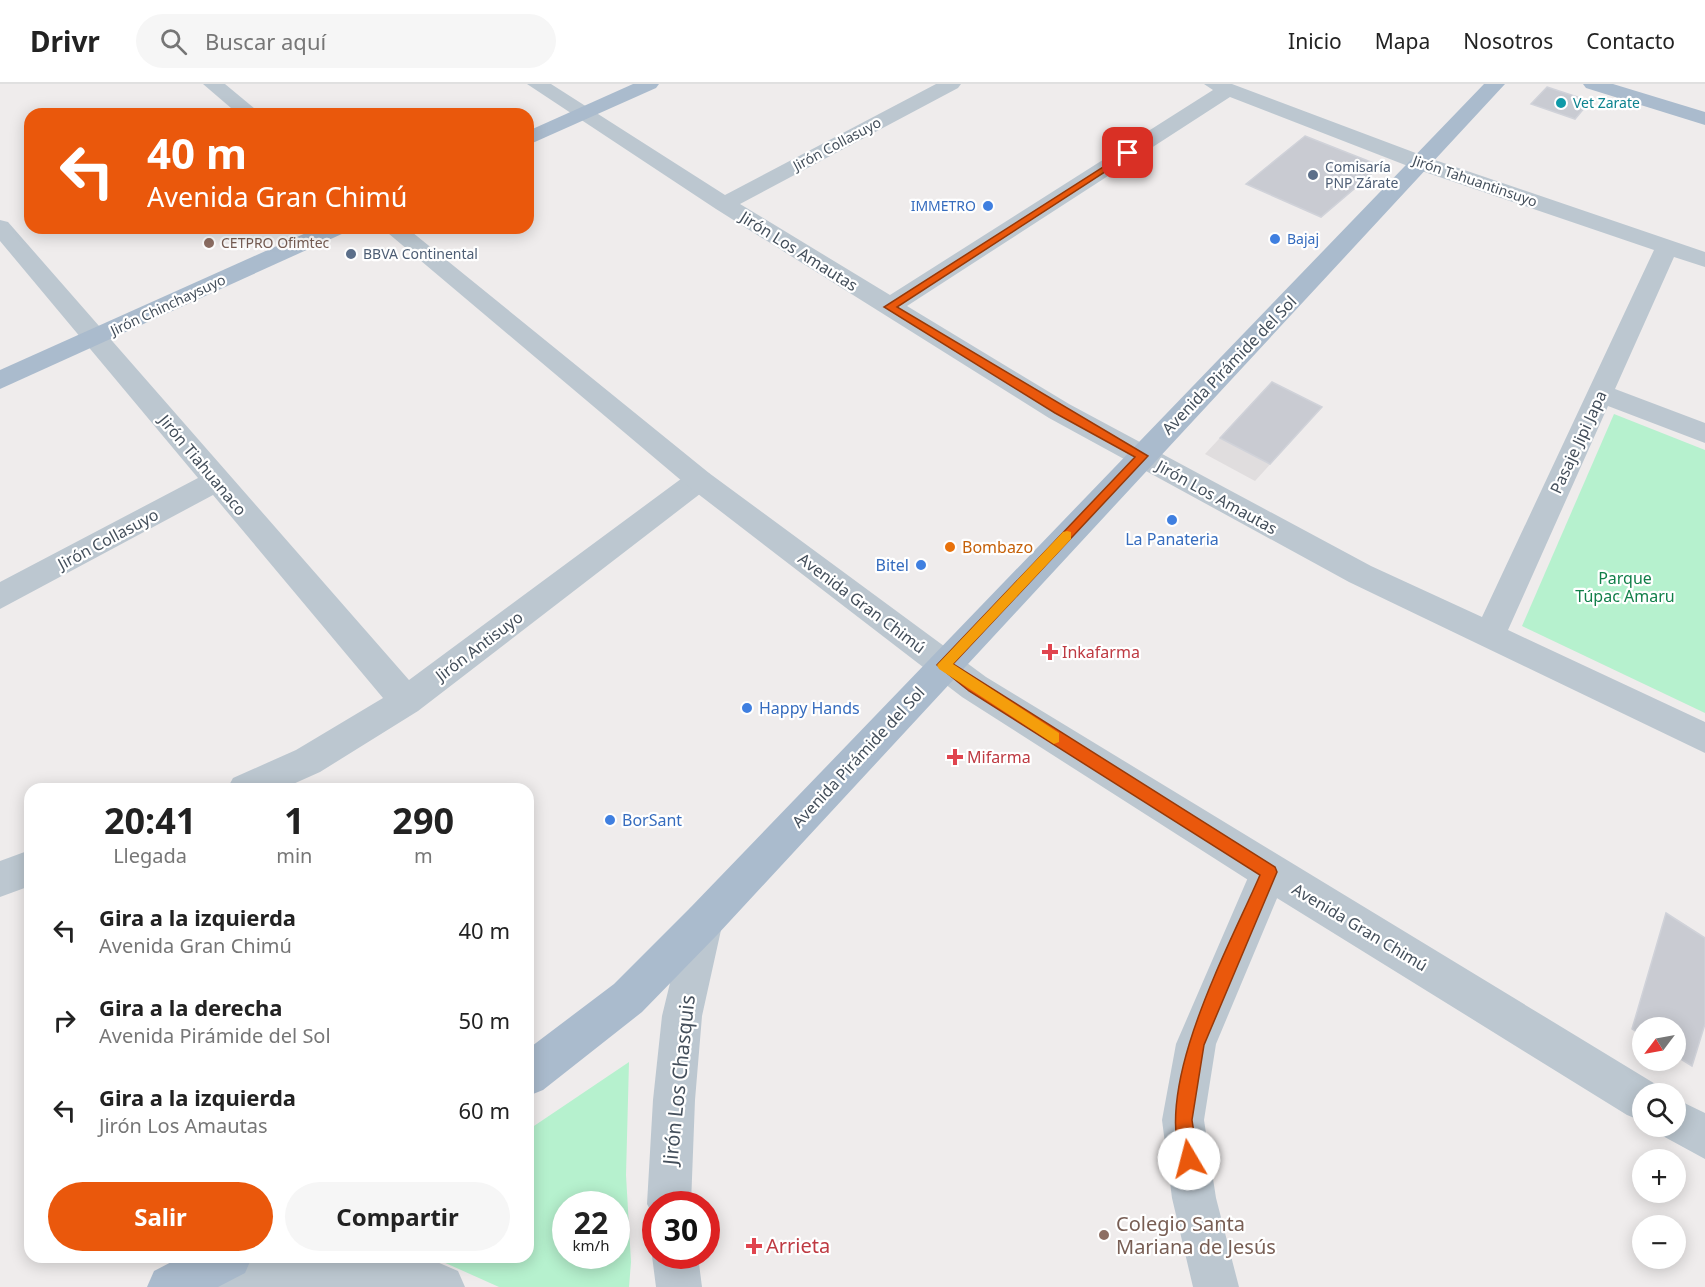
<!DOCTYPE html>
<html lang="es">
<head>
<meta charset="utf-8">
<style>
	:root { --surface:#fff; --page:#f6f6f6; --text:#222; --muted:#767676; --line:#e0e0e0; --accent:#ea580c }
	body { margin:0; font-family:"Noto Sans",sans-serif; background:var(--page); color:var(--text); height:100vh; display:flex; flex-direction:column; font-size:22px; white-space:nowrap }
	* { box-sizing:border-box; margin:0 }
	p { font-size:20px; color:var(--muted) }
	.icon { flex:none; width:33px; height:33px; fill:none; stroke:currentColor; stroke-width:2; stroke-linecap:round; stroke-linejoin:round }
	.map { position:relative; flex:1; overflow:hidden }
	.sheet { position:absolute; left:24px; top:699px; width:510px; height:480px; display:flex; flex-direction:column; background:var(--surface); border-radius:18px; box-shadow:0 3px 15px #0003 }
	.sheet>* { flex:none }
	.banner { position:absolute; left:24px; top:24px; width:510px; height:126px; border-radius:18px; box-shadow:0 3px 15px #0003; background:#ea580c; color:#fff; overflow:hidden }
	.needle { width:39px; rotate:238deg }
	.tools { position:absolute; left:1632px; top:933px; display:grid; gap:12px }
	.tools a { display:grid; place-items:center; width:54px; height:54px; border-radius:50%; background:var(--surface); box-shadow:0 3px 15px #0003; font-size:30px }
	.speed { position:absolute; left:552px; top:1107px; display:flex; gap:12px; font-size:30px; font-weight:700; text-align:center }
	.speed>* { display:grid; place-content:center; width:78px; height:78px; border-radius:50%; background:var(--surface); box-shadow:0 3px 15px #0003; line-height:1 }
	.speed small { font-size:15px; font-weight:400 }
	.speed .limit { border:9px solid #d22; background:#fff; color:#111 }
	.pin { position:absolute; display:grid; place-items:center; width:51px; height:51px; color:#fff; margin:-26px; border-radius:12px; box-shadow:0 3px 9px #0006 }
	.me { position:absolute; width:66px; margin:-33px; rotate:352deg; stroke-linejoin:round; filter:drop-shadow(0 0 4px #0008) }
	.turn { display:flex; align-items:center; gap:21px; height:126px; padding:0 24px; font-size:27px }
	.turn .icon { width:78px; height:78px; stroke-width:2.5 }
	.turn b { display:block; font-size:42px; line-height:51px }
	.eta { display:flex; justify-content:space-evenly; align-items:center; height:102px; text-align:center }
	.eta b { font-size:36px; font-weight:700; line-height:42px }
	.button { display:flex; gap:12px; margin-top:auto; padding:12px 24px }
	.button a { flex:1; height:69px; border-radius:36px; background:var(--accent); color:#fff; font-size:24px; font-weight:700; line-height:69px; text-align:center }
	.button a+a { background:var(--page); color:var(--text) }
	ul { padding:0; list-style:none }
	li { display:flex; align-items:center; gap:18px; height:90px; padding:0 24px }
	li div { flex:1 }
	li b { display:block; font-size:22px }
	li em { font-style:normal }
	header { display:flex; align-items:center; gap:36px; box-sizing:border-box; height:84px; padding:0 30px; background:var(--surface); border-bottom:2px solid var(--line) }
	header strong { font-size:28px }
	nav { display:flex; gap:33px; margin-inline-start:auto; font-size:21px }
	.search { width:420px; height:54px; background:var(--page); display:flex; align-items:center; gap:15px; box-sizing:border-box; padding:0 21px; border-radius:33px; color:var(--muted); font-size:22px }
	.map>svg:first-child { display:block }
</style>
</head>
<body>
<header>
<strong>Drivr</strong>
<div class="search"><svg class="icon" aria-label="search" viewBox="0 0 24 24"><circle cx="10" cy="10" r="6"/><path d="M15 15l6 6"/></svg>Buscar aquí</div>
<nav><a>Inicio</a><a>Mapa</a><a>Nosotros</a><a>Contacto</a></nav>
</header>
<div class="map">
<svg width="1705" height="1203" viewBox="0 0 1705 1203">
	<rect width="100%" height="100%" fill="#efecec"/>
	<polygon fill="#e0ddde" points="1272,298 1322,323 1255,397 1205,370"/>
	<g fill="#b6f1ce" fill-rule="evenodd">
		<polygon points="1614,330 1705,366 1705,629 1522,542"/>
		<path d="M629,978L626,1091L631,1178L629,1203H499L432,1173H528V1046ZM566,1120H616V1172H566Z"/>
	</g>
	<g fill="#c9cbd2" stroke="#d0d2d9" stroke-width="1.5">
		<polygon points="1547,3 1590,17 1575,35 1531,20"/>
		<polygon points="1305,52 1381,82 1321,133 1246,100"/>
		<polygon points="1272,298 1322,323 1270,380 1220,354"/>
		<polygon points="1666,829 1705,854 1705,940 1692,982 1676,972 1676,944 1642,944 1642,951 1632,945"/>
	</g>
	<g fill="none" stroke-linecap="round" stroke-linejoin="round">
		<g fill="#bcc7d0" fill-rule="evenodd">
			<path d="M527,0H551L725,111L936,0H961L958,4L740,120L890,211L1213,6L1204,0H1232L1429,74L1705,168V183L1674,173L1615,305L1705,339V359L1608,322L1508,546L1705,638V669L1349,498L1049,334L716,125ZM1230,13L1413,84L1654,166L1482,533L1371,482L1069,320L907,222Z"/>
			<polygon points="0,136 8,138 409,596 689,389 699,386 709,389 713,396 709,403 418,627 320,688 282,705 227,705 233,694 296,666 383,614 213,411 0,525 0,498 198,394 0,157"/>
			<polygon points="30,766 30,802 0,813 0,777"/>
			<polygon points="1269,770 1282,775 1288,788 1216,960 1204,1036 1216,1114 1239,1203 1193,1203 1172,1114 1162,1036 1176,960 1256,775"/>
			<polygon points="704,818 718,824 723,837 702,932 695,1016 691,1120 656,1120 656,1137 647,1120 653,1016 662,932 685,837 690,824"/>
			<polygon points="656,1164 656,1172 698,1172 702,1203 656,1203 652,1172"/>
			<polygon points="186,1173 416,1173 430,1175 458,1187 465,1203 185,1203 179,1189"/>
		</g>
		<g fill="#bcc7d0" fill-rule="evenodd">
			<polygon points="203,0 225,0 261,30 238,30"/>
			<polygon points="382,144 407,144 709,389 986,593 1657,1001 1660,1010 1642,1010 1642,1037 1627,1031 1256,801 962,613 689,403"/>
			<polygon points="1676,1015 1705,1029 1705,1075 1661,1051 1657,1042 1676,1042"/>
		</g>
		<g fill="#aabbcd" fill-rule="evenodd">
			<polygon points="633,0 659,0 656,4 528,61 528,47"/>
			<polygon points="1484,0 1505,0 718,850 642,928 543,1006 528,1012 528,965 614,900 690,824"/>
			<polygon points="1583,0 1613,0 1705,28 1705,41 1586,4"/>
			<polygon points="317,144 347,144 344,149 0,305 0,286"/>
			<polygon points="181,1173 252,1173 245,1189 218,1203 147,1203 154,1187"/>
		</g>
	</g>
	<path fill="#ea580c" stroke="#983908" stroke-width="1.5" d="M1128,67L1132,69L1131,71L897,223L1148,372L953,580L1275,783L1277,788L1204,961L1192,1036L1198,1075L1195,1081L1189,1084L1183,1081C1151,1004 1229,863 1260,791L969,607L937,581L1135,373L1055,329L884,223Z"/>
	<polygon fill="#f59e0b" points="1067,447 1071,448 1071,455 953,580 1059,649 1059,658 1054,660 939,585 937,581 1063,448"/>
	<circle fill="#0f9aa8" stroke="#fff" stroke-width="2" cx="1561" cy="19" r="6"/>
	<g fill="#5c6f8a" stroke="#fff" stroke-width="2">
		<circle cx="1313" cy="91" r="6"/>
		<circle cx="351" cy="170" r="6"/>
	</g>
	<g fill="#3f7fe0" stroke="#fff" stroke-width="2">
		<circle cx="988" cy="122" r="6"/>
		<circle cx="1275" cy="155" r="6"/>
		<circle cx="1172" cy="436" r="6"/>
		<circle cx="921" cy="481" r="6"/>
		<circle cx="747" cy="624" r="6"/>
		<circle cx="610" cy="736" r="6"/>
	</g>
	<g fill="#8d6e63" stroke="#fff" stroke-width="2">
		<circle cx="209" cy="159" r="6"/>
		<circle cx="1104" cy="1151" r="6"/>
	</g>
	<circle fill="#e8710a" stroke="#fff" stroke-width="2" cx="950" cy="463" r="6"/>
	<g fill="#e0444e" stroke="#fff" stroke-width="2">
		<path d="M1047 559h6v6h6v6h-6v6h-6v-6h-6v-6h6z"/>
		<path d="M952 664h6v6h6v6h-6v6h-6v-6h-6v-6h6z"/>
		<path d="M751 1153h6v6h6v6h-6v6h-6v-6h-6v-6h6z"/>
	</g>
	<g text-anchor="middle" stroke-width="4.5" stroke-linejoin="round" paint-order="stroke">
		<g font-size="14" fill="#0d838f" stroke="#fff" text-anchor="start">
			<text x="1573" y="24">Vet Zarate</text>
		</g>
		<g font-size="14" fill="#444f5b" stroke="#fff">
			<text transform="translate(837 60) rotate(-28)" y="5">Jirón Collasuyo</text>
			<text transform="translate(1475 97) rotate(19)" y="5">Jirón Tahuantinsuyo</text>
			<text transform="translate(168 221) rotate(-25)" y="5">Jirón Chinchaysuyo</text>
		</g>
		<g font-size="14" fill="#4e5e75" stroke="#fff" text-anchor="start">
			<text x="1325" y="88">Comisaría<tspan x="1325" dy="16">PNP Zárate</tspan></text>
			<text x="363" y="175">BBVA Continental</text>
		</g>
		<g font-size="14" fill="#366cbe" stroke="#fff" text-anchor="end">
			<text x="976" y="127">IMMETRO</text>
			<text x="1287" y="160" text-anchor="start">Bajaj</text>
		</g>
		<g font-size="14" fill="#785e54" stroke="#fff" text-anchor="start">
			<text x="221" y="164">CETPRO Ofimtec</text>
		</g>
		<g font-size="16" fill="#444f5b" stroke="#fff">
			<text transform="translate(799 167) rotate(32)" y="6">Jirón Los Amautas</text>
			<text transform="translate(1229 281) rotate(-46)" y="6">Avenida Pirámide del Sol</text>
			<text transform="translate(1578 358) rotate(-65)" y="6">Pasaje Jipi Japa</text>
			<text transform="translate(203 381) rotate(50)" y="6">Jirón Tiahuanaco</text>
			<text transform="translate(1217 413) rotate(29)" y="6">Jirón Los Amautas</text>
			<text transform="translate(108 455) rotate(-28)" y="6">Jirón Collasuyo</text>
			<text transform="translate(862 519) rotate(37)" y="6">Avenida Gran Chimú</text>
			<text transform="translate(479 562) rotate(-37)" y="6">Jirón Antisuyo</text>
			<text transform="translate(858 673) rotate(-47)" y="6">Avenida Pirámide del Sol</text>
			<text transform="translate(1360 843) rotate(31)" y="6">Avenida Gran Chimú</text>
		</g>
		<g font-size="16" fill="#366cbe" stroke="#fff" text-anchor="start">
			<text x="1172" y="461" text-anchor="middle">La Panateria</text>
			<text x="909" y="487" text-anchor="end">Bitel</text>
			<text x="759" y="630">Happy Hands</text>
			<text x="622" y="742">BorSant</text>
		</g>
		<g font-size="16" fill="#c56008" stroke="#fff" text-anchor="start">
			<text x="962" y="469">Bombazo</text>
		</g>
		<g font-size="16" fill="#117f49" stroke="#fff">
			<text x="1625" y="500">Parque<tspan x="1625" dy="18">Túpac Amaru</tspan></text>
		</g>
		<g font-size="16" fill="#be3a42" stroke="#fff" text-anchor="start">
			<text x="1062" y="574">Inkafarma</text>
			<text x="967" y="679">Mifarma</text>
		</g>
		<g font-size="20" fill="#444f5b" stroke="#fff">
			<text transform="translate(679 996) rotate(-84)" y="7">Jirón Los Chasquis</text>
		</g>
		<g font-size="20" fill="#785e54" stroke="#fff" text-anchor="start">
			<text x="1116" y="1147">Colegio Santa<tspan x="1116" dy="23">Mariana de Jesús</tspan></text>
		</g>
		<g font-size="20" fill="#be3a42" stroke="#fff" text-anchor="start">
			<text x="766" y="1169">Arrieta</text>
		</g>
	</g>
</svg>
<div class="tools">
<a><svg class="needle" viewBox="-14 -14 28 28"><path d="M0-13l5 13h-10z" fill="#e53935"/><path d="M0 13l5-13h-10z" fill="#767676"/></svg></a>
<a><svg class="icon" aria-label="search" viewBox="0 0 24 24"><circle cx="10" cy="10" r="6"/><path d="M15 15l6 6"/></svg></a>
<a>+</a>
<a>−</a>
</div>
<div class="speed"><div>22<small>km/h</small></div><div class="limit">30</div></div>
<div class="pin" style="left:1128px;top:69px;background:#d93025"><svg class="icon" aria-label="arrive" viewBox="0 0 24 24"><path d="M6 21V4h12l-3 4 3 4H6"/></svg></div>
<svg class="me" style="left:1189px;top:1075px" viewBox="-20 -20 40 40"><circle r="19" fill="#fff"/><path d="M0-13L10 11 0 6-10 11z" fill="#ea580c"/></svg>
<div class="banner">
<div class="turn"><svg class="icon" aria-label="left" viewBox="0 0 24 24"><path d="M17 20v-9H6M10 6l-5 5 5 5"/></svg><div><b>40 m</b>Avenida Gran Chimú</div></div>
</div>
<section class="sheet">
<div class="eta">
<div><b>20:41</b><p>Llegada</p></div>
<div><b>1</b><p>min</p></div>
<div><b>290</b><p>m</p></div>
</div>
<ul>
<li><svg class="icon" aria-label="left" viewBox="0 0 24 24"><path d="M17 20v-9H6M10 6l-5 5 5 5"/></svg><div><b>Gira a la izquierda</b><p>Avenida Gran Chimú</p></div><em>40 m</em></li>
<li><svg class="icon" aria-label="right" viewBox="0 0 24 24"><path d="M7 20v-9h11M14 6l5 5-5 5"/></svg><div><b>Gira a la derecha</b><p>Avenida Pirámide del Sol</p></div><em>50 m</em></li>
<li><svg class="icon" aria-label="left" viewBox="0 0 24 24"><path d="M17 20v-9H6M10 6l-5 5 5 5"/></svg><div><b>Gira a la izquierda</b><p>Jirón Los Amautas</p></div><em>60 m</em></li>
</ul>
<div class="button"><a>Salir</a><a>Compartir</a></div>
</section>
</div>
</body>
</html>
